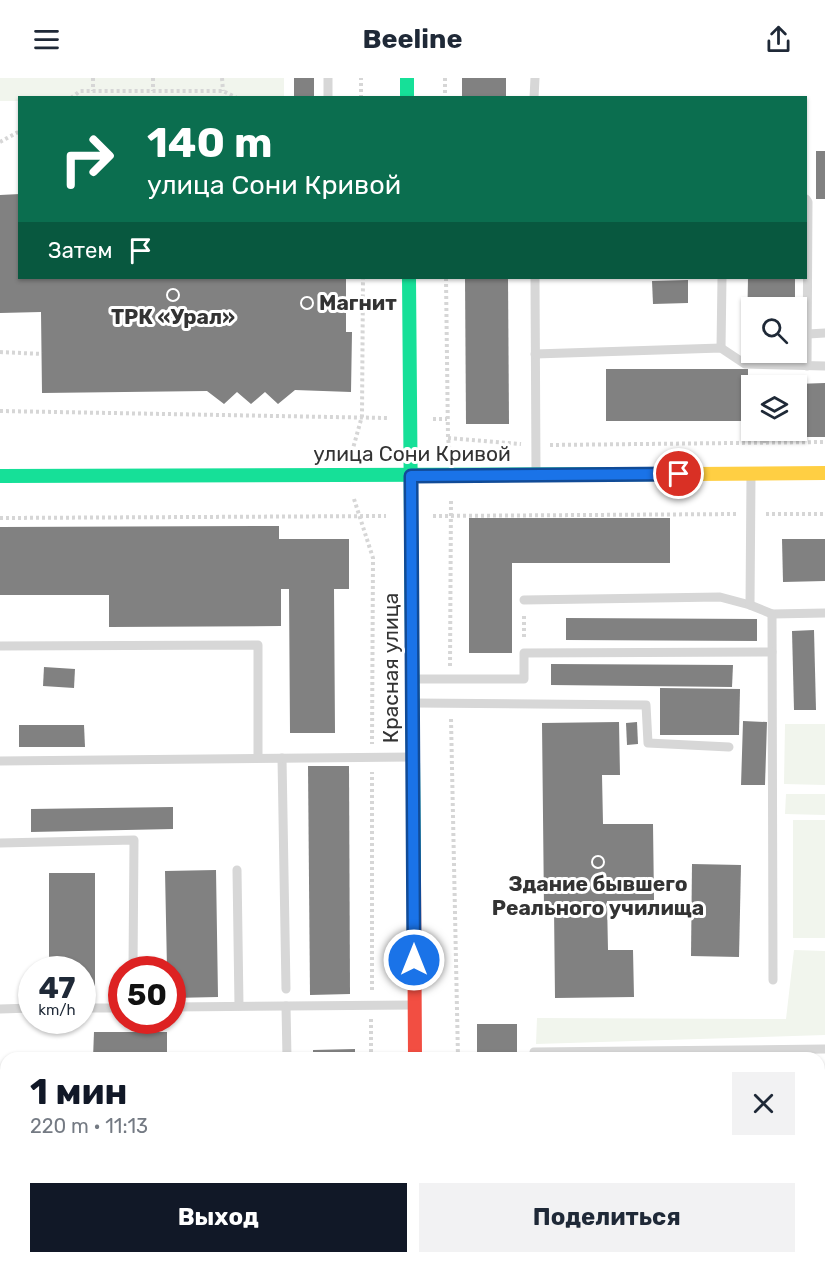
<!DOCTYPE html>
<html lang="ru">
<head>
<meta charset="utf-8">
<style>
	:root { --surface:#fff; --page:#f2f2f3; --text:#1f2937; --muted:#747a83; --accent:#111827 }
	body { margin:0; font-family:Rubik,sans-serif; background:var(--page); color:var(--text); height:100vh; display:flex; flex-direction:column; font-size:22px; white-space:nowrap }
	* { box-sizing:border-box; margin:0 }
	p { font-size:20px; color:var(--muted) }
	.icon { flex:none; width:33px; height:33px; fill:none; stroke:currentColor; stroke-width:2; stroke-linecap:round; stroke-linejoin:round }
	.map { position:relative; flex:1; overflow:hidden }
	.sheet { position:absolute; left:0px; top:974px; width:825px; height:212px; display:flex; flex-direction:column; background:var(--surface); border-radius:18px 18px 0 0; box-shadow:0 2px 4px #0004 }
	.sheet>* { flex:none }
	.top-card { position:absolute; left:18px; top:18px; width:789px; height:183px; border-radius:0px; box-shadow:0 2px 4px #0004; background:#0b6e4f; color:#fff; overflow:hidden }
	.controls { position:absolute; left:741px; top:219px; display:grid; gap:12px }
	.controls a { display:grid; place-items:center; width:66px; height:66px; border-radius:0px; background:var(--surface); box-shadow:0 2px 4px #0004; font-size:30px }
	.speed { position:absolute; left:18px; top:878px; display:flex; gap:12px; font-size:30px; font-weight:700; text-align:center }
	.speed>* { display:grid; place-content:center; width:78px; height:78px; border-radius:50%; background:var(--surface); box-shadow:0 2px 4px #0004; line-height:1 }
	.speed small { font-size:15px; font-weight:400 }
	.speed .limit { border:9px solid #d22; background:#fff; color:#111 }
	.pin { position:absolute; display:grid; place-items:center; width:51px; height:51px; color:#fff; margin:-26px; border:3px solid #fff; border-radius:50%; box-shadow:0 2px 6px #0007 }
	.me { position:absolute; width:66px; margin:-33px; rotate:0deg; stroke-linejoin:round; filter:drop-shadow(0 0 4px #0008) }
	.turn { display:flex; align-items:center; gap:21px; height:126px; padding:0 30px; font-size:27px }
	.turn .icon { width:78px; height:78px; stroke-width:2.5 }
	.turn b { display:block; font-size:42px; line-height:51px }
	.then { display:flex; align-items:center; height:57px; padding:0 30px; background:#0003; gap:12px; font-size:22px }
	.round { display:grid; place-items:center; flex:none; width:63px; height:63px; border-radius:0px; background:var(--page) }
	.headline { display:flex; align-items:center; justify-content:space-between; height:102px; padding:0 30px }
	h1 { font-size:36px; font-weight:700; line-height:45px; color:var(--accent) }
	.cta { display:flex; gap:12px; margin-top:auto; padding:12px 30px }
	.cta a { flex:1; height:69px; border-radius:0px; background:var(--accent); color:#fff; font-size:24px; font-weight:700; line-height:69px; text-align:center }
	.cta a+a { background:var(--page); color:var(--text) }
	header { display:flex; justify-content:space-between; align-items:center; height:78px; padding:0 30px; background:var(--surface); font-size:27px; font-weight:700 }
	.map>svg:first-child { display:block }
</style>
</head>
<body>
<header><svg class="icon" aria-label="menu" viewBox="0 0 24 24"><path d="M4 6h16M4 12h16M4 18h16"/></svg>Beeline<svg class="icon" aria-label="share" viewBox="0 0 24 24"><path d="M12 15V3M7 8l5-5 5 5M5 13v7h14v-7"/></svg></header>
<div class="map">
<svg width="825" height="1184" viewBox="0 0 825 1184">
	<rect width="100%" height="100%" fill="#fff"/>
	<g fill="#f1f5ed">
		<polygon points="0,0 284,0 284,19 20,20 19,23 0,23"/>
		<polygon points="785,646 825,646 825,707 784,706"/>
		<polygon points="786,716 825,716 825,737 785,736"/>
		<rect x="793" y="742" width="32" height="118"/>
		<polygon points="794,872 825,873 825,957 536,966 537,940 786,941"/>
	</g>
	<g fill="#818181">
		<rect x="294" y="0" width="20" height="20"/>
		<rect x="462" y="0" width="44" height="20"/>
		<rect x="816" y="73" width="9" height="48"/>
		<polygon points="20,116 20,200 346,200 346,254 352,254 351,314 295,312 278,326 265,314 251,326 237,314 224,326 207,313 42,315 41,234 0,235 0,117"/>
		<polygon points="465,200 508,200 509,346 466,346"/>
		<polygon points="748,200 795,200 795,230 752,230 752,255 747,255"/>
		<polygon points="688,202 688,225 653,226 652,203"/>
		<rect x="606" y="291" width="142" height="52"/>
		<polygon points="825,305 825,359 785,359 785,352 796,352 796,306"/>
		<polygon points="469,440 670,440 670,485 512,485 512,575 469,575"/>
		<polygon points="279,448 279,461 349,461 349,511 334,511 335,655 290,655 289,511 281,511 281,548 109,549 109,517 0,517 0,449"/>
		<polygon points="782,461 825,461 825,503 783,504"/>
		<polygon points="566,540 757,541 757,563 566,562"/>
		<polygon points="814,552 816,632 794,632 792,553"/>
		<polygon points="551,586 733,587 732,609 551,607"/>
		<polygon points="44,589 75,591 74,610 43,608"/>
		<polygon points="660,610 740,611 739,657 660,657"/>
		<polygon points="743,643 767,644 765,707 741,707"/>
		<polygon points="619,644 620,697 602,697 603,746 653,746 654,822 607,823 608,872 633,872 634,919 555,920 554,830 544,830 542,645"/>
		<polygon points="637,644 638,666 627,667 626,645"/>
		<polygon points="19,647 84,647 85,669 19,669"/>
		<polygon points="308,688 349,688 350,916 310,917"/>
		<polygon points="173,729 173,751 31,754 31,731"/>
		<polygon points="692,786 741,787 739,879 691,878"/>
		<polygon points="216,792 218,919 172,920 172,891 167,891 165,793"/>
		<polygon points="49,795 95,795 95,919 82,919 82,891 49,891"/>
		<rect x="477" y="946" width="40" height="34"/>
		<polygon points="94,954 167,954 167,980 93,980"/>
		<polygon points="355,971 355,980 313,980 313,972"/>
		<rect x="819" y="1026" width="6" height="40"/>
		<polygon points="6,1046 6,1091 0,1091 0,1047"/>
	</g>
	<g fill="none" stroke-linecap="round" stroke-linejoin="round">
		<g stroke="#d6d6d6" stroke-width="4" stroke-dasharray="3 3" stroke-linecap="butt">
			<polyline points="93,0 93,13"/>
			<polyline points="153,0 153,13"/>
			<polyline points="222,0 223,13"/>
			<polyline points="445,0 445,20"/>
			<polyline points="71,20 80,13 223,13 237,20"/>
			<polyline points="361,20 361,0"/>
			<polyline points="0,64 20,53"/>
			<polyline points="446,200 448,360 450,376"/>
			<polyline points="0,274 42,276"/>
			<polyline points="0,333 387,340"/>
			<polyline points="433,341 447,341"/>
			<polyline points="448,360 521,366"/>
			<polyline points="764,365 764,352"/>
			<polyline points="550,367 825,364"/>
			<polyline points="352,374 362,338 363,200"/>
			<polyline points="354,421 373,480 372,666"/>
			<polyline points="766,436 825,436"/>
			<polyline points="433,438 737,436"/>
			<polyline points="0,440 386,438"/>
			<polyline points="524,559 524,537"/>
			<polyline points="450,588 451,422"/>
			<polyline points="451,641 458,980"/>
			<polyline points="372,912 372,694"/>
			<polyline points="371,980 371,940"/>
			<polyline points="819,1115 825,1115"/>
			<polyline points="0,1122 6,1122"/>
		</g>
		<g stroke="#d7d7d7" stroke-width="9">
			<polyline points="328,0 328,20"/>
			<polyline points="534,20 535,0"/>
			<polyline points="806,121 808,124 807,288"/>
			<polyline points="535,200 536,395"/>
			<polyline points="808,256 825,255"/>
			<polyline points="721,270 722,200"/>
			<polyline points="535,276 721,270 745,286 825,288"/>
			<polyline points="524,522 720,519 750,527 772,536 825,535"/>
			<polyline points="750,527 751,398"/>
			<polyline points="772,536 773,902"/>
			<polyline points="0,568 258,567 258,680"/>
			<polyline points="414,601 524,601 524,575 772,574"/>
			<polyline points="415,625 646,627 648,665 729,669"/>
			<polyline points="282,680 286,911"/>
			<polyline points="0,683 412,679"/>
			<polyline points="0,765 134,762 133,891"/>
			<polyline points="237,792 239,928"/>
			<polyline points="286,928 287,980"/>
			<polyline points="172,929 413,927"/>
			<polyline points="82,930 122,930"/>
			<polyline points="0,931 32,930"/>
			<polyline points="534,974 825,971"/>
			<polyline points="0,1019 6,1019"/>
		</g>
		<g stroke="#16e098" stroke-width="14">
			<polyline points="407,0 407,20"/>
			<polyline points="409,200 414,803"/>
			<polyline points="0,398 695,396"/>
			<polyline points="219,1180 825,1182"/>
		</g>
		<g stroke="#ffcf43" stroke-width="14">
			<polyline points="695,396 825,395"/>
			<polyline points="819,1150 825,1149"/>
			<polyline points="0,1181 219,1180"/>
		</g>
		<polyline stroke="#f24e42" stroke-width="14" points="414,803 415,980"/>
	</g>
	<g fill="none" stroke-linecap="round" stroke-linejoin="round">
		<g stroke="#114b97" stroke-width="15">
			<polyline id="route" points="414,882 411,398 679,396"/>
		</g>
		<use href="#route" stroke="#1a73e8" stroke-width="10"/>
	</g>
	<g fill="#7a7a7a" stroke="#fff" stroke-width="2">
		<circle cx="173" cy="217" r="6"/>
		<circle cx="307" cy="225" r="6"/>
		<circle cx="598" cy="784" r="6"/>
	</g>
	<g text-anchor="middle" stroke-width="6" stroke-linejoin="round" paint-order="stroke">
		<g font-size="21" font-weight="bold" fill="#333" stroke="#fff">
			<text x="319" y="232" text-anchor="start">Магнит</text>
			<text x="173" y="246">ТРК «Урал»</text>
			<text x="598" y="813">Здание бывшего<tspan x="598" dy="24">Реального училища</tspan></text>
		</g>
		<g font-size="21" fill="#333" stroke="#fff">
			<text x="412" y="383">улица Сони Кривой</text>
			<text transform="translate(391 590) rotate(-90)" y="7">Красная улица</text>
		</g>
	</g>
</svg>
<div class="controls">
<a><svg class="icon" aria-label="search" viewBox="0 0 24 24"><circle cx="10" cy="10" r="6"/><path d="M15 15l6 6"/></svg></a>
<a><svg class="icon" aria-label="layers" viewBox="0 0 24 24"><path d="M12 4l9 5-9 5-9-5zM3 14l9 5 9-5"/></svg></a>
</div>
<div class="speed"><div>47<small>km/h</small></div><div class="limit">50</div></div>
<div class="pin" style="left:679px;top:396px;background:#d93025"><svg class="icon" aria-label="arrive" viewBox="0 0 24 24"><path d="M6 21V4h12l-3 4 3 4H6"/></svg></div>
<svg class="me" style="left:414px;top:882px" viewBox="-20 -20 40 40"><circle r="17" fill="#1a73e8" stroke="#fff" stroke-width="3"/><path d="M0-11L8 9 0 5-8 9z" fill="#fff"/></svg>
<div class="top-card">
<div class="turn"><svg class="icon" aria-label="right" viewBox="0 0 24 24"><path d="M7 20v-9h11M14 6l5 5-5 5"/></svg><div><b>140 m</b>улица Сони Кривой</div></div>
<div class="then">Затем<svg class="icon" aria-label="arrive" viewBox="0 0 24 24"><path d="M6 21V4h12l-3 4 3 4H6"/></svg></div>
</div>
<section class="sheet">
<div class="headline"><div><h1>1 мин</h1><p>220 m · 11:13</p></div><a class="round"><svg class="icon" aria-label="close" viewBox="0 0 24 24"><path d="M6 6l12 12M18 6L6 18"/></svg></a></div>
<div class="cta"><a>Выход</a><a>Поделиться</a></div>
</section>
</div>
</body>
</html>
